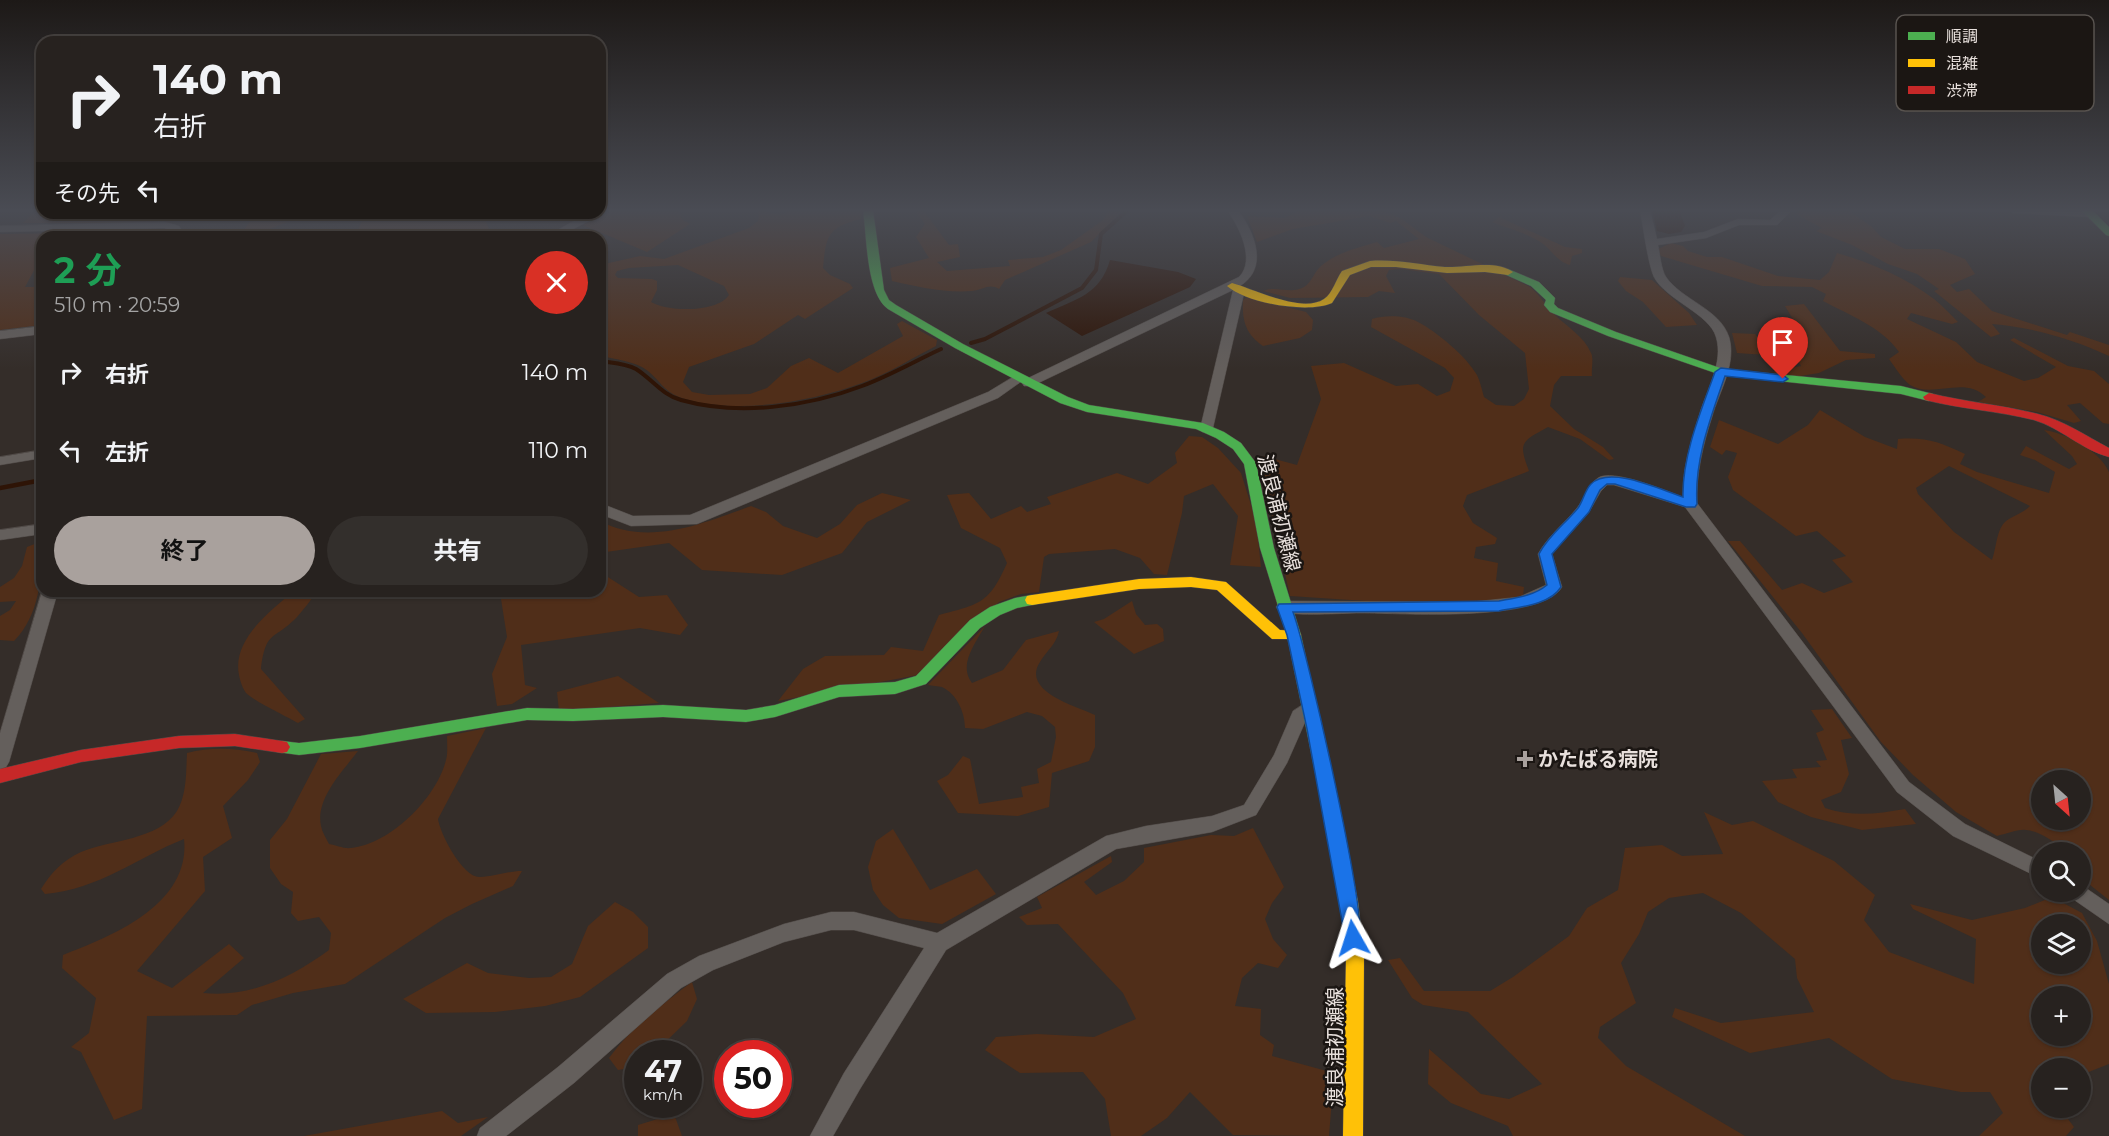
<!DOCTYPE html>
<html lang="ja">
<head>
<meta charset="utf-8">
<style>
	:root { --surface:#27221f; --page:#332f2c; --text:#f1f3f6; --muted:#a4a4a4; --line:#433f3d; --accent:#a9a19d }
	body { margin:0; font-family:Montserrat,"Noto Sans JP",sans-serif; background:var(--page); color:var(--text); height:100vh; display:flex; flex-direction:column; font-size:22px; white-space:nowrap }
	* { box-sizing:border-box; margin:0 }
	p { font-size:20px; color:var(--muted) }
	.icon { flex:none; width:33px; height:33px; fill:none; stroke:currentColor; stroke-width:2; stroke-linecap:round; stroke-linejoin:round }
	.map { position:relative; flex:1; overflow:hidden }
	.drawer { position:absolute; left:36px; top:231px; width:570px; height:366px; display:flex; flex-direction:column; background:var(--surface); border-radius:18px; box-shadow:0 2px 4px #0004,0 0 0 2px var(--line) }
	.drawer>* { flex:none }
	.banner { position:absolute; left:36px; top:36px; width:570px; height:183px; border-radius:18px; box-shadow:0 2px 4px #0004,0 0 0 2px var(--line); background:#27221f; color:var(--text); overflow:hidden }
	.needle { width:39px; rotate:153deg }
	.fabs { position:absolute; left:2031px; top:770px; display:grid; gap:12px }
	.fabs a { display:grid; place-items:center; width:60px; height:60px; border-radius:50%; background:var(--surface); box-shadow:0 2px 4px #0004,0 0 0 2px var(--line); font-size:30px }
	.speed { position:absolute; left:624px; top:1040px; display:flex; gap:12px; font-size:30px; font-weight:700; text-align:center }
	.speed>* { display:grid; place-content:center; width:78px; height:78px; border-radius:50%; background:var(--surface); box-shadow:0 2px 4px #0004,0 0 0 2px var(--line); line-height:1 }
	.speed small { font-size:15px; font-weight:400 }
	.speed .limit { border:9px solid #d22; background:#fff; color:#111 }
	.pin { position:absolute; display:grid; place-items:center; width:51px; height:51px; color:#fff; margin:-62px -26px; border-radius:50% 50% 50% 0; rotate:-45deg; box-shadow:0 0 6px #0007 }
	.pin .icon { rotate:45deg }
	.me { position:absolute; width:66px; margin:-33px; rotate:354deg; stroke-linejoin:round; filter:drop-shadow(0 0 4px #0008) }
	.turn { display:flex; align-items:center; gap:21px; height:126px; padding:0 18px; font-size:27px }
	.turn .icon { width:78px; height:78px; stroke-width:2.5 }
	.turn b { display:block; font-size:42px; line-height:51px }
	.then { display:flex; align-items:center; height:57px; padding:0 18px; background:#0003; gap:12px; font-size:22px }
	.round { display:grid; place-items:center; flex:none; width:63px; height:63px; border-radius:32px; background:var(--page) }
	.overview { display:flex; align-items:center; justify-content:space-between; height:102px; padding:0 18px }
	h1 { font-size:36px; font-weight:700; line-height:45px; color:#1e9e55 }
	.button { display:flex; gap:12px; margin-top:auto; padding:12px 18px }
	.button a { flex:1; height:69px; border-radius:36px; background:var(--accent); color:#111; font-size:24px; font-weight:700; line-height:69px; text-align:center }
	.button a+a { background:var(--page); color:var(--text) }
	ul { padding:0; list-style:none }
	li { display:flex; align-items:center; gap:18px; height:78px; padding:0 18px }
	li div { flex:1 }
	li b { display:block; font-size:22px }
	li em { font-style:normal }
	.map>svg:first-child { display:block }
</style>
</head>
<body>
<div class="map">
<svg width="2109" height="1136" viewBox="0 0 2109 1136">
	<rect width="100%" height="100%" fill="#342d29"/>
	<g fill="#502e19" fill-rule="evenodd">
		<polygon points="36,210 42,210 42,213 165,213 165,215 172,220 169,223 23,223"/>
		<polygon points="614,210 677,210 683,220 690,224 647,252 583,225"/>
		<path d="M759,210C770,210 779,220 789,210H862L861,219C828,227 826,235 823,268L830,275L850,284L853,288L805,319L798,315L754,344L689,367L683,382L692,392L709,395L750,394L767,388L791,366L809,358L838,373L903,336L897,324L902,321L937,340L936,346C912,358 888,374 862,383C811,402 732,416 679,397C664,391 659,380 648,371C635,361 615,359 600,356V265L640,256L664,259L749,228L758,221ZM678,265L724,286L729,295C717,313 668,312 651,302L657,290V281L652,279L618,278L615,275L617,271L629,268Z"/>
		<path d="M915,210H923L949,245L958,244L960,257L937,262L947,271L1010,266L1008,260L1043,257L1061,250L1103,220L1109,210H1123L1091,242L1005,280L999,289C989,283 983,290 972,291C945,293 918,287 892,281L890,268L929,258L916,237L925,224Z"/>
		<path d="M1300,210H1381L1402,219L1426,237L1530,287C1540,295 1546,306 1555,315C1567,327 1584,336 1591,353C1594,358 1591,370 1592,376H1561L1554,385L1550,406L1574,429L1603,447L1614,459L1609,460L1580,439L1548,427C1521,442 1518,442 1529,471L1467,495L1463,506L1473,523L1497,538L1495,544L1476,547L1474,558L1498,563L1496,581L1524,587L1523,596L1508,601L1381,602L1290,596L1259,460L1264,456L1297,465L1321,399L1311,366L1344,363L1396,386L1418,384L1437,396L1450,391L1454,378L1445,368L1371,327L1372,319C1385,315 1405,315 1418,322C1437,332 1466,356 1477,375C1480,381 1482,390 1484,397L1496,405L1514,406L1524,399L1529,389L1525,353L1479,315L1439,274L1401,269L1389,270L1386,276L1395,293L1379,291L1368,297L1290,298L1263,291C1276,285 1291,295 1304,287C1312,282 1314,272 1321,266C1337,252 1358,248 1377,242L1384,248L1419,239L1396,221L1390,223L1369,216L1352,219L1293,229L1257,242L1247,216L1285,218Z"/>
		<path d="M1799,210H1848L1872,227L1881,237L1905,249H1939L1965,259L1975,274L1950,285L1957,292L1969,289L1992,311L2067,335L2070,332L2109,345V356C2073,339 2031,327 1992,324L2000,334L1991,337L1934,291L1939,289L1917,274L1888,264L1852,245L1816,231L1822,228L1796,214Z"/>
		<polygon points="256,213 282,213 290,221 249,237 239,237"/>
		<polygon points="375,213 503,213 486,221 491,235 499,237 379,237 378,234 371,237 355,237 362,221"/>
		<path d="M1499,217L1565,247L1582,249V253L1572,256L1570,265C1555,261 1551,247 1537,240C1523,232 1507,228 1492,222Z"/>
		<polygon points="85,233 135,236 42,237 42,263 38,263 25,287 42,287 42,325 0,330 0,234"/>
		<path d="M1671,243L1683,246L1688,251L1707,257H1722L1778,276L1820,280L1829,272L1837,253C1869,262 1907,278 1934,299C1943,306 1950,314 1958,322L1952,324L1911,313L1907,319L1956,342L1977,362L2024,381L2038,378L2056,367L2010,340L2014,338L2068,366L2094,371L2109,384V424L2103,423L2080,403L2067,405L2081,421L2074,423L2037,412L1978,402L1986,397C1964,375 1933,399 1910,385C1902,379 1895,367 1889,359L1899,352C1882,327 1849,315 1823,301L1826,294L1812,287L1762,286L1661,256L1656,250Z"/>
		<polygon points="1620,277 1652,280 1689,313 1697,325 1666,327 1643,302 1626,291 1618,281"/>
		<path d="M1247,297L1306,312L1313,320L1312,330L1300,338L1263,346C1245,334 1242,320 1243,300Z"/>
		<polygon points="1804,304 1840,351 1875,354 1875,358 1846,360 1819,373 1794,377 1775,375 1774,371 1801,366 1796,357 1737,353 1732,333 1755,334 1766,347 1788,347 1803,336 1785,306"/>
		<path d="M1820,410L1865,437L1897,449L1898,439C1927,437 1939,442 1965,454L1960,464L1977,472L2049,493L2055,472L2035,460L2020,455L2026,446L2069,469L2077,464L2072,456L2044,430C2066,433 2100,451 2109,472V900L2085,881L2080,852C2061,852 2047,832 2026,830C2018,829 2006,834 1997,836L1956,812L1913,775L1881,742L1802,633L1728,541H1740L1782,590L1802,583L1824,593L1853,582L1832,560L1846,556L1817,531L1796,536L1733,490L1728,477L1737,453L1726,450L1722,455L1710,447L1719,420L1778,444L1808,425ZM1949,466L2030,506C2023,513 2017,514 2009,519C1996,526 1997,547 1992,560L1954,532L1918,494L1916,488ZM2042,780H2080V819H2042Z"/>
		<path d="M1189,436L1202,437L1218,448L1241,473L1256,521L1261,567L1230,565L1238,516L1213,484L1184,496L1182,513L1167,575L1154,574L1140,558L1115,549L1049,554L1044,557L1039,592L1021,594L999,602L918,675L778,701L803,669L825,656L884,655L891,647L923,651L939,615C980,604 989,604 1007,563L1000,548L961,528L947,495L969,493L991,519L1021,506L1027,512L1051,504L1047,497L1117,473L1148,484L1177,463L1175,453Z"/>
		<path d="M882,493L911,500L867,522L842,553L782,575L702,570L669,543L606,552L600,559V521C648,547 704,523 751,506L766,512L783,526L817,538L840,524L857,505Z"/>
		<path d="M42,541C42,576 40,615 14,641L0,640V616L10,610L16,601L0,602V587L14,578L22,566L27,547Z"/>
		<polygon points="600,572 639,597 667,595 688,625 680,635 640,628 521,645 525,685 537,688 512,704 497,706 492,674 507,637 501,599 494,591 600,591"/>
		<path d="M294,591H317C311,600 304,609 297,617C274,641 266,629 261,669L305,719L298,723C286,716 254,701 246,693C243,689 240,681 239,675C232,640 269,612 294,591Z"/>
		<polygon points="1132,601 1136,614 1145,625 1157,624 1163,629 1164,641 1134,654 1094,622 1104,619"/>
		<path d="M985,626C975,644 958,665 972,683L1003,670L1026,640L1059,631C1056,645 1047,650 1040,662C1021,691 1075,706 1095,715V747L1089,761L1052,773L1049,807L1018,816L958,813L937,781L948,775L963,756L970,759L979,804L1023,797L1021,787L1039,783L1037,769L1051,762L1056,737L1055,727L1042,716L1027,712L983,729L965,728C965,713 957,694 942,687C938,686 932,686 928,685Z"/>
		<polygon points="618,676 659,703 559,711 557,692"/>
		<path d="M1832,709L1852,738L1841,740L1849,774L1841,792L1821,800L1825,808C1852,817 1877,814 1905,809L1916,824L1862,830L1811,817L1778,802L1762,781L1797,778L1792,769L1821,767L1816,761L1827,760L1816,733L1824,730L1811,710Z"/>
		<path d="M486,728L438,819C440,834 463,878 480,877C494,877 507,871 522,871L513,886L472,904L445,918L345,984L293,993L252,1005L237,1015L147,1016L142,1109L114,1120L81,1052L71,1047L89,1033L96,998L62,968L63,955C113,936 191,904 184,839C136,858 100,889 45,894L41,889C51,873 63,860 81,852C109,840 159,840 177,811C187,794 186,772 187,753C211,747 233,748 257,753L260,762L248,780L223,806L232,838L203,857L205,891L137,971L172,988L229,944L244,958L203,993C250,998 292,977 329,950L331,933L319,917L298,921L291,913L293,892L281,884L270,868V840L287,819L321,754L358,751C343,771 315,799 321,826C322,832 326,838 329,844C336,845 344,849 351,848C391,844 437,797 446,760C448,753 447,744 447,736Z"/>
		<path d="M1704,812L1732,825L1753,821L1834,861L1875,895L1864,920L1889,952L1974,984L1976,939L1913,909L1910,904L1972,920L2025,908L2052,897L2082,913L2097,941L2109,984V1064L2081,1075L2080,1068H2042V1107H2059L2074,1127L2066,1136H1979L2003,1113L1990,1092H1961L1892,1079L1829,1038L1750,1053L1672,1017L1675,1008L1721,1023L1814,1012L1797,978L1795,959L1741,913L1703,893L1669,898L1648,912L1639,934L1621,963L1636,1003L1600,1027L1598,1038L1626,1066L1745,1136H1513L1508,1126L1451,1103L1428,1084L1429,1049L1481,1094L1509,1099L1542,1084L1468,1012L1423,1005L1412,998L1388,960L1400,958L1424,991H1490L1513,977L1569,936L1587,908L1618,890L1625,848L1662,845L1682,856L1723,854ZM2042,924H2080V963H2042ZM2042,996H2080V1035H2042Z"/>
		<polygon points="1253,828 1284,887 1272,903 1265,919 1273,939 1287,955 1278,968 1258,963 1242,978 1235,1006 1261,1009 1260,1035 1274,1045 1272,1056 1334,1073 1329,1136 1233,1135 1190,1092 1167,1118 1141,1136 1111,1136 1105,1099 1083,1072 1020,1073 985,1050 996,1037 1037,1034 1094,1037 1136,1019 1123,993 1058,924 1027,925 1019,917 1042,908 1037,897 1111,856 1112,862 1084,882 1096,895 1124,881 1144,862 1144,848 1211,835 1234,836"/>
		<polygon points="893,829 930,890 977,869 996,894 942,924 899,918 883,905 873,890 868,867 876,841"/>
		<polygon points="615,902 633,912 648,927 648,948 580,997 545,1006 495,1012 426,1013 403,999 467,963 488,973 529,978 551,977 572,964 588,926"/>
		<path d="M692,982L697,999L687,1021L654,1053H638L636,1067L618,1070L609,1058C632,1027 661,1005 692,982Z"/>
		<polygon points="442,1111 458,1123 488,1117 461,1136 304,1136"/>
		<polygon points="674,1114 682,1136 638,1136 638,1125"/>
	</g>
	<g fill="#2e1406">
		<polygon points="1652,210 1679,210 1685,226 1681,232 1669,234 1657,231"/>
		<path d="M1110,260L1178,272L1196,279L1190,287L1082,336L1046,313C1076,299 1100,295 1110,260Z"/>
	</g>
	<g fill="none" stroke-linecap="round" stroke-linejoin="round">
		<g stroke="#2e1406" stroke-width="4">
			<polyline points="971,343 985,339 1082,288 1096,270 1101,234 1128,210"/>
			<path d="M600,361C612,363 625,363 636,369C652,379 662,395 681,400C738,416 807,407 862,386C889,376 915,361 941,349"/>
		</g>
		<polyline stroke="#2e1406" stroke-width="4.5" points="0,488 42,480"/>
		<g stroke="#504a47" stroke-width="1">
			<g id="street">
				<path d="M1227,210H1238C1255,233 1269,268 1240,286L1245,289L1212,432H1202L1200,429L1233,290L1032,386H1024L1022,383L1024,380L1239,277C1256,260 1239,226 1227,210Z"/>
				<path d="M1640,210H1650L1657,239L1704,232L1738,219L1770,220L1781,210H1792L1777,225H1739L1706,238L1658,245C1660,254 1661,269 1666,277C1682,300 1720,309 1729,337C1737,364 1719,392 1712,417C1703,445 1696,474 1697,503L1909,782L1965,824L2042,862V879L1953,836L1897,792L1685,507L1614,485H1607L1601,491L1589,512L1552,554L1562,587C1541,623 1400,613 1361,613C1339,613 1298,617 1279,611L1276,607L1279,603L1284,601L1472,602L1519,597L1546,585L1538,554C1548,536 1564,524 1577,508C1585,498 1587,485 1598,478C1612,468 1666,491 1683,497C1682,470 1691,441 1699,416C1706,391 1724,363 1716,337C1710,314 1666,300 1654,277C1648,264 1643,226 1640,210Z"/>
				<path d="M2008,210C2024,210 2085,207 2094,214L2089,217L2013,213Z"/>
				<polygon points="600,211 601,213 600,215 558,237 545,237 588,213 600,213"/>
				<polygon points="165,222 179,226 186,237 176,237 171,230 164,228 0,232 0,226"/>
				<polygon points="42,326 42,334 0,339 0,331"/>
				<polygon points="1018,374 1022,375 1024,378 1022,381 998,398 697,524 631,526 600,514 600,503 633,516 690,515 988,392"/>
				<polygon points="42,450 42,458 0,465 0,457"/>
				<polygon points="42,524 42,534 0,540 0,530"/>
				<polygon points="42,591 58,591 9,762 6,767 0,769 0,733"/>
				<polygon points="1310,700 1316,702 1318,707 1306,720 1287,763 1256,815 1212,832 1116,849 946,950 860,1089 833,1136 810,1136 844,1073 924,948 854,930 831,930 784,942 713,970 681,988 574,1083 506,1136 477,1136 480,1128 558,1067 667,974 699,956 784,924 831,912 854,912 937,933 1106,836 1146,826 1212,816 1244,805 1274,755 1293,711"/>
				<polygon points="2080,884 2109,904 2109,924 2070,897 2068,891 2080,891"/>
			</g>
		</g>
		<g stroke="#504a47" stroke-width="1">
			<g id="fast">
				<path d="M863,210H873L884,290L889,300L896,305L963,344L1068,397L1089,405L1203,423L1224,432L1241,443L1256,463L1274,548L1301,635L1335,791L1333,796L1327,798L1321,796L1319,791L1287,635L1260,548L1244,464L1233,449L1216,438L1196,429L1087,412L1060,403L955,348L888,309C866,293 867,237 863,210Z"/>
				<polygon points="2081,210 2092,210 2109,227 2109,236 2106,235"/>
				<polygon points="1508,269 1539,282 1555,298 1554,304 1558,308 1616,332 1723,369 1901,386 1933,394 1935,397 1929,401 1901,394 1721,375 1608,336 1550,312 1544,305 1546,300 1531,286 1504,274 1504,270"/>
				<polygon points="1032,595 1037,596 1039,600 1037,604 1017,608 1000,615 980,628 926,684 895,694 839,697 775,717 746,722 663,717 573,721 527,720 360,748 299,755 277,752 274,747 277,742 282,741 299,743 360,736 527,708 573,709 663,705 746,710 775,705 839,685 895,682 916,676 970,620 990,607 1015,598"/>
			</g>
		</g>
		<g stroke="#504a47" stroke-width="1">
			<g id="slow">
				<path d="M1370,261C1396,259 1420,265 1445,267C1465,268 1496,259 1513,272L1508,275L1485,272L1447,273L1396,267H1371L1350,275L1332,303C1308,314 1246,303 1227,286L1232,283C1254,289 1302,314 1324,299C1333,293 1336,279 1342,271Z"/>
				<polygon points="1191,577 1226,582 1280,630 1299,631 1301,635 1299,639 1272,639 1217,590 1191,587 1139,589 1032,605 1027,604 1025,600 1027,596 1032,595 1139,579"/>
				<polygon points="1327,784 1333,786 1335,791 1358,902 1364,955 1363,1136 1343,1136 1346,955 1340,902 1319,791 1321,786"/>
			</g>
		</g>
		<g stroke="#504a47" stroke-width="1">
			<g id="jam">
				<path d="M1929,393C1965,402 2003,405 2038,414C2063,420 2086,436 2109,448V457C2082,450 2061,428 2034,420C1998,411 1961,409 1925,400L1923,397Z"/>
				<polygon points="235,734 282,741 287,742 290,747 287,752 282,753 235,746 179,748 81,762 0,783 0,769 81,750 179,736"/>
			</g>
		</g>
		<use href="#street" fill="#645f5c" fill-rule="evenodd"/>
		<use href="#fast" fill="#4caf50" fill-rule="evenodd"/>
		<use href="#slow" fill="#ffc107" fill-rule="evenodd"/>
		<use href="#jam" fill="#c62828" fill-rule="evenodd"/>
	</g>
	<linearGradient id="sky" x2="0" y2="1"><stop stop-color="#1d1917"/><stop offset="0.57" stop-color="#4a4c54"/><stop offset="1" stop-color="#4a4c54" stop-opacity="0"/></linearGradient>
	<rect width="2109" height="369" fill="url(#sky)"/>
	<path fill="#1a73e8" stroke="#114b97" stroke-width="1.5" d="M1721,368L1783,375L1788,379L1783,382L1725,376C1711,417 1694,460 1697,504L1695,507H1686L1615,484H1607L1600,490L1589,512L1552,554L1561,587C1550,605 1519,607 1499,611L1293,612C1307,650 1369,920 1359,943L1353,946L1346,943L1307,729L1287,635L1277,607L1279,604L1499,601C1515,598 1534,596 1547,585L1539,554C1548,536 1565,524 1578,508C1583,501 1585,490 1591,484C1610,465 1661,490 1683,497C1682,456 1701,411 1715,372Z"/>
	<path fill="#a9a19d" stroke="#1b1613" stroke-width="2" d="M1522 750h6v6h6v6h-6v6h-6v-6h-6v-6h6z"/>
	<g text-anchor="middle" stroke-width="5" stroke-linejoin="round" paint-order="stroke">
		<g font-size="20" fill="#e8e0dc" stroke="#1b1613">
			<text transform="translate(1279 513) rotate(76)" y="7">渡良浦初瀬線</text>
			<text transform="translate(1335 1047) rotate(-90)" y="7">渡良浦初瀬線</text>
		</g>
		<g font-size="20" font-weight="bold" fill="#e8e0dc" stroke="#1b1613" text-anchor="start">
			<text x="1538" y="766">かたばる病院</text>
		</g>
	</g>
	<rect x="1896" y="15" width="198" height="96" rx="9" fill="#1b1613" stroke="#58534f" stroke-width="1.5"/>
	<rect x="1908" y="32" width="27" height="8" fill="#4caf50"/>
	<rect x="1908" y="59" width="27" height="8" fill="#ffc107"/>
	<rect x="1908" y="86" width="27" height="8" fill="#c62828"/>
	<g font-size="16" fill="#e8e0dc">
		<text x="1946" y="42">順調</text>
		<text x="1946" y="69">混雑</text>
		<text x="1946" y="96">渋滞</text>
	</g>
</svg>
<div class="fabs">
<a><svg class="needle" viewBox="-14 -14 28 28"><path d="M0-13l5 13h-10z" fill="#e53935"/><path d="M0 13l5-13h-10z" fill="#a4a4a4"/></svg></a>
<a><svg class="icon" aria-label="search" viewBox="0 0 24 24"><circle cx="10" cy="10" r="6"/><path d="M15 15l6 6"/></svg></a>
<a><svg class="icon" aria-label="layers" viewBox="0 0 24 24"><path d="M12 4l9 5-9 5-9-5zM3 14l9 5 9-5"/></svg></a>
<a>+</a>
<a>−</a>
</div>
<div class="speed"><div>47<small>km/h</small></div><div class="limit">50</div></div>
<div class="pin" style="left:1783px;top:379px;background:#d93025"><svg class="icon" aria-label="arrive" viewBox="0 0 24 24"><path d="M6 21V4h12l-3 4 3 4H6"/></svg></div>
<svg class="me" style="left:1353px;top:938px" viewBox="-20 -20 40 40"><path d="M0-17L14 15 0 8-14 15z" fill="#1a73e8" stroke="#fff" stroke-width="4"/></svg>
<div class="banner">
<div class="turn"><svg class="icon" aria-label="right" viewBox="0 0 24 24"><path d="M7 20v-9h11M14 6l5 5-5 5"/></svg><div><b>140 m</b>右折</div></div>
<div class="then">その先<svg class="icon" aria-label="left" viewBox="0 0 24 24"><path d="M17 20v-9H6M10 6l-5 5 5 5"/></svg></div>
</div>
<section class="drawer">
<div class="overview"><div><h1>2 分</h1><p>510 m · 20:59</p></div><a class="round" style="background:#d93025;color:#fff"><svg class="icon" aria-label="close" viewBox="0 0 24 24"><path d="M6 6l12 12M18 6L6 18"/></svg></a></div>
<ul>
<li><svg class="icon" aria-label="right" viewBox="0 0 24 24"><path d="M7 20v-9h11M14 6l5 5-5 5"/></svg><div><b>右折</b></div><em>140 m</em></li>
<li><svg class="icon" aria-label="left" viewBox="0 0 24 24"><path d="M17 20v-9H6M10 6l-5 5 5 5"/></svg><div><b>左折</b></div><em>110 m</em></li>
</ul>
<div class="button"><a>終了</a><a>共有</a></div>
</section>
</div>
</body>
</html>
